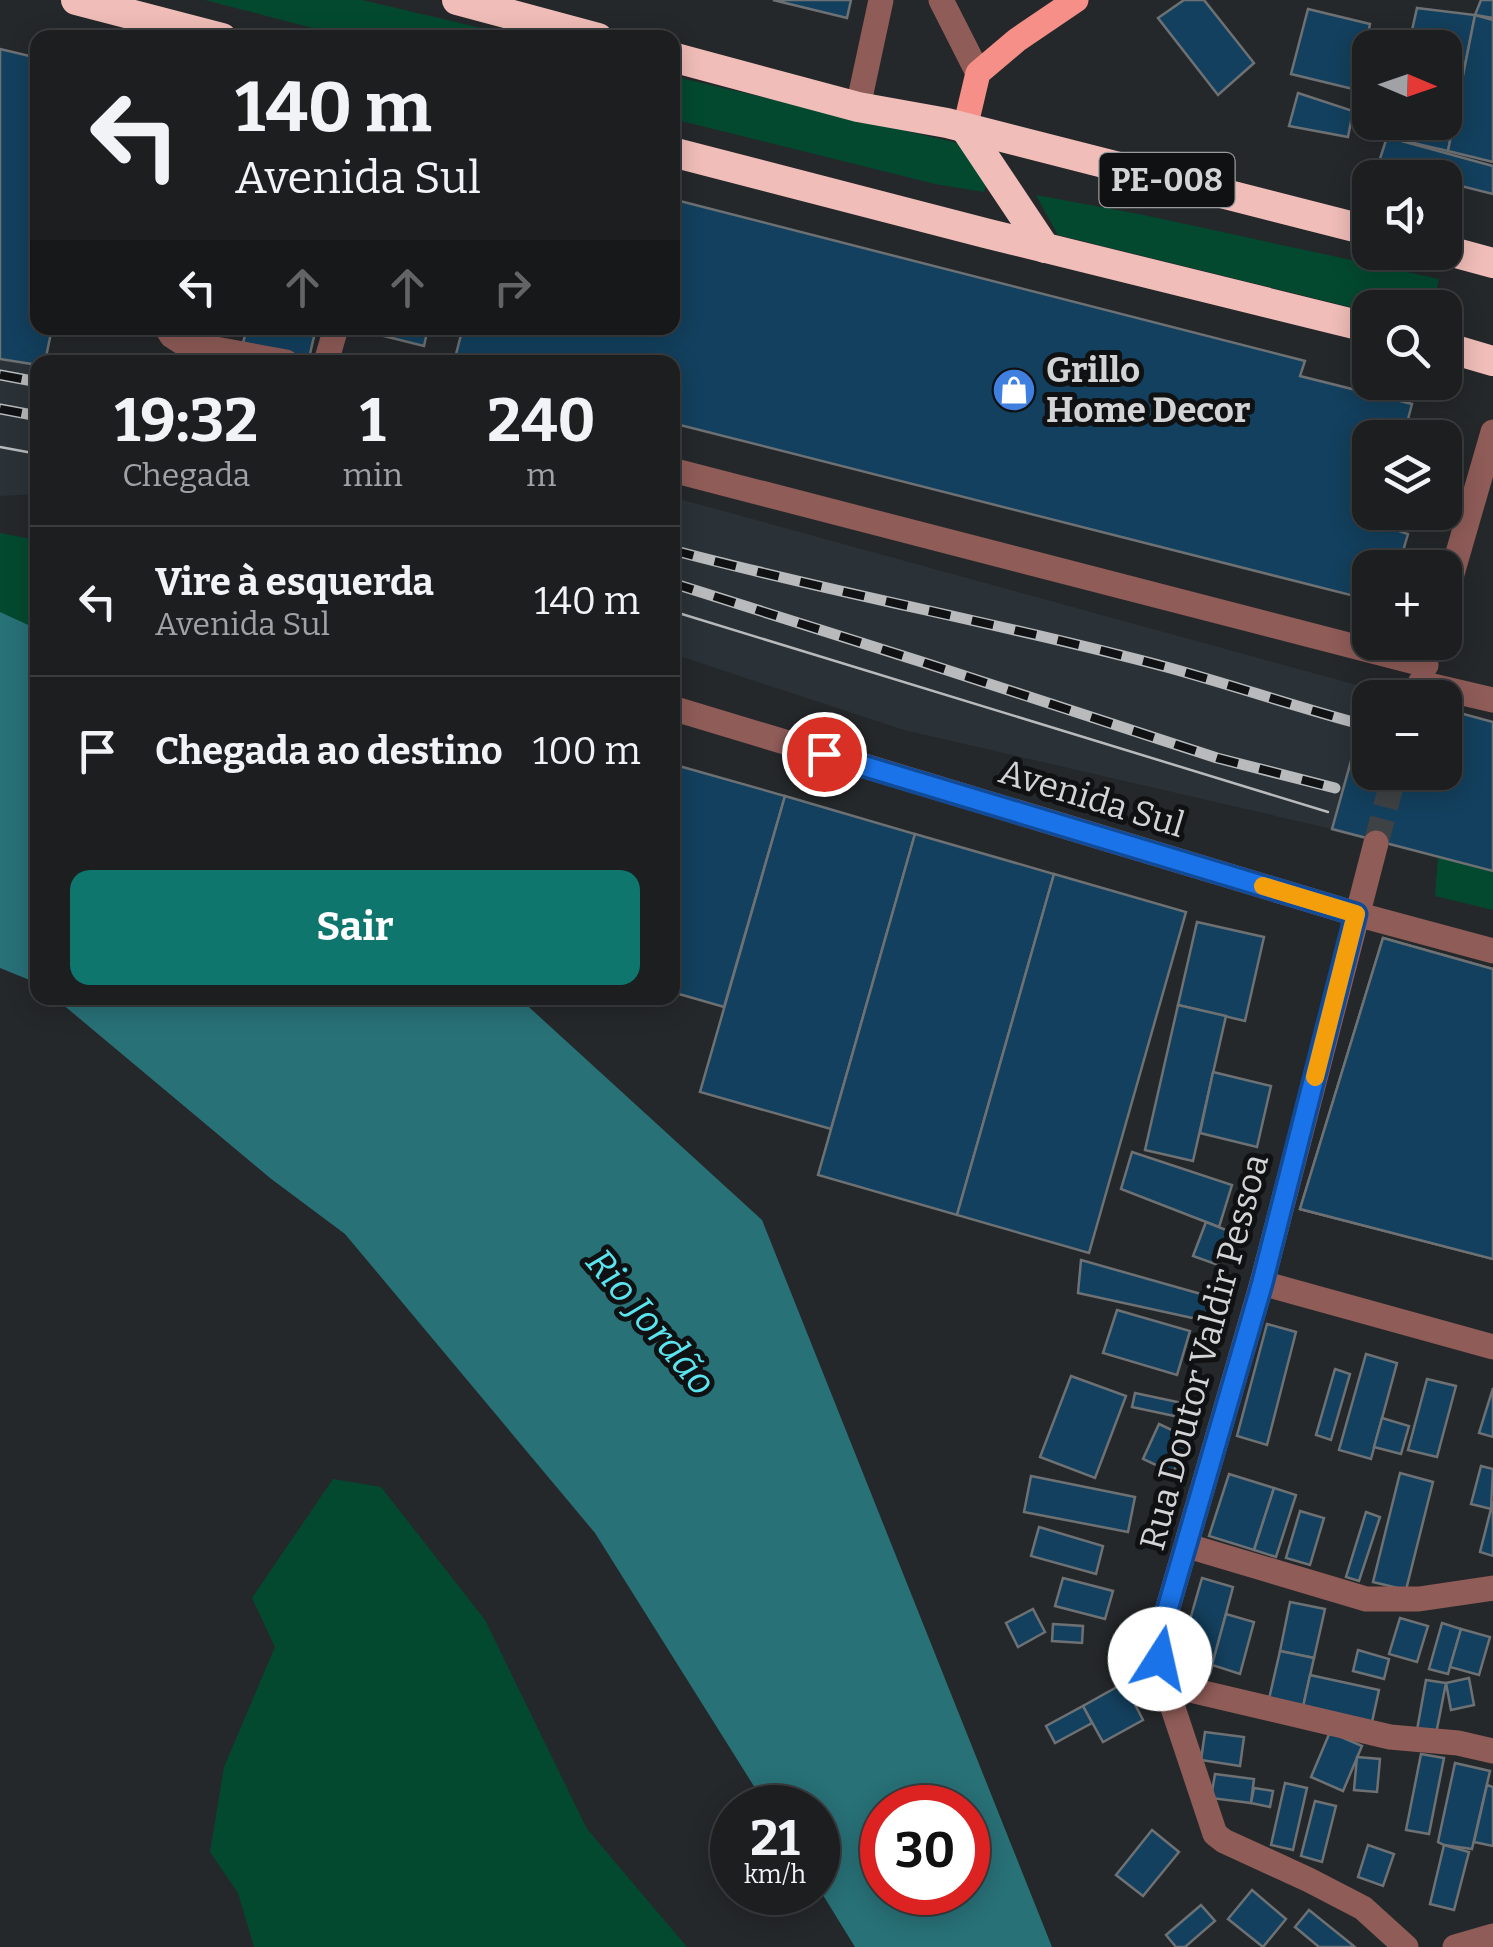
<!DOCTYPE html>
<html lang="pt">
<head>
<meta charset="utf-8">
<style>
	:root { --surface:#1c1e20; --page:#292b2d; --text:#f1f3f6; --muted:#a0a2a5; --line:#3a3c3e; --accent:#0f766e }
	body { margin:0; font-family:Bitter,serif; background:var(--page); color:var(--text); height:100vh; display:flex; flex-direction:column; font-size:38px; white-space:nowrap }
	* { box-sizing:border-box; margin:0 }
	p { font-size:32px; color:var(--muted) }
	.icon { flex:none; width:55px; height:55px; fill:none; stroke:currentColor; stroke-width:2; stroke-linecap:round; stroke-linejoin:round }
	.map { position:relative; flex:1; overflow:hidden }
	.details { position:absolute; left:30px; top:355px; width:650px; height:650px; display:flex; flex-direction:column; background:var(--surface); border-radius:20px; box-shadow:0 5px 25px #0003,0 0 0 2px var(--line) }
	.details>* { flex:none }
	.hud { position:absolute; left:30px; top:30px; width:650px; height:305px; border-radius:20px; box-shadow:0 5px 25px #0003,0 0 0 2px var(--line); background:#1c1e20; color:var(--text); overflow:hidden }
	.needle { width:65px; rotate:92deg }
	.buttons { position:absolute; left:1352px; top:30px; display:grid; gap:20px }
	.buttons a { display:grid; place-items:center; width:110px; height:110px; border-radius:20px; background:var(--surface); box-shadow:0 5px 25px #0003,0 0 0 2px var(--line); font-size:50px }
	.speed { position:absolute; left:710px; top:1785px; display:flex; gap:20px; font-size:50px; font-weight:700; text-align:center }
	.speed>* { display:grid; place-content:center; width:130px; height:130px; border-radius:50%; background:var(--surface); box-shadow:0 5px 25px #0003,0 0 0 2px var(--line); line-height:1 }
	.speed small { font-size:25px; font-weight:400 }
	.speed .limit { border:15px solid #d22; background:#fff; color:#111 }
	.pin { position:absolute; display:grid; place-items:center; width:85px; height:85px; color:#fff; margin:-42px; border:5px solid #fff; border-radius:50%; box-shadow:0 2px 10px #0007 }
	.me { position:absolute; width:110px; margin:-55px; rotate:10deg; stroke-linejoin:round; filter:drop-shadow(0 0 8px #0008) }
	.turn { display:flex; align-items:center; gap:35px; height:210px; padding:0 40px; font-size:45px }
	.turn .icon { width:130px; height:130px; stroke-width:2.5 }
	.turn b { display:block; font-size:70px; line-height:85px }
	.lanes { display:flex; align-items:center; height:95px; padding:0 40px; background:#0003; justify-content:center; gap:50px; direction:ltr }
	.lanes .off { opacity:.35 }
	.eta { display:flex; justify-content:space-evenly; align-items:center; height:170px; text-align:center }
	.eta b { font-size:60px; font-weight:700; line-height:70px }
	.button { display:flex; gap:20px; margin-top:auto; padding:20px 40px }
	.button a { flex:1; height:115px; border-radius:20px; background:var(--accent); color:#fff; font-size:40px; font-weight:700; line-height:115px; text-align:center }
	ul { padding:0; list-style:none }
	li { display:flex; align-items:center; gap:30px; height:150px; padding:0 40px; border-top:2px solid var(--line) }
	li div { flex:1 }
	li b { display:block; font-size:38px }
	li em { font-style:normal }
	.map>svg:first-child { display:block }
</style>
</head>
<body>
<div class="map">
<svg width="1493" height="1947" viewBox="0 0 1493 1947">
	<rect width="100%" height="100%" fill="#25282a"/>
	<g fill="#2a3238">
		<polygon points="0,359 37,365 37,494 0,496"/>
		<polygon points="672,497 1371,689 1332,829 904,730 673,654"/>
	</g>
	<g fill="#034930">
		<polygon points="205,0 362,0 520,37 347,37"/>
		<polygon points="672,76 970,146 993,161 984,192 935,184 673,119"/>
		<polygon points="1036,195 1139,214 1439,279 1432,307 1370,308 1370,312 1058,235"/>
		<polygon points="0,533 37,540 37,701 0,686"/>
		<polygon points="1438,857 1493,871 1493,910 1435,896"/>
		<polygon points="333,1479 381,1487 485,1620 587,1829 687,1947 254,1947 238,1893 210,1852 224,1767 275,1647 252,1598"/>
	</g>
	<g fill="#287177" fill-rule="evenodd">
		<polygon points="0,612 37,629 37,983 0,968"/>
		<path d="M55,998H519L762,1220L1052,1947H855L818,1887V1808L767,1807L595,1533L345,1234L270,1178ZM882,1808H968V1892H882Z"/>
	</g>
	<g fill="#13405e" stroke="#6e7174" stroke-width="2.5">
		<polygon points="773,0 851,0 847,18"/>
		<polygon points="1184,0 1204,0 1254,63 1218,95 1158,18"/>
		<polygon points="1481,0 1493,0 1493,18 1475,15"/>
		<polygon points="1417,8 1475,15 1448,151 1387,137 1390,122 1445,122 1445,48 1408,48"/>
		<polygon points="1308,9 1370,24 1357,90 1291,74"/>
		<polygon points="1475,15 1493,20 1493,162 1448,151"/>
		<polygon points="0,49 38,58 38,328 52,328 45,362 38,362 38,365 0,359"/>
		<polygon points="1298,93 1353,111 1348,137 1289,126"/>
		<polygon points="1387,137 1493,166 1493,194 1445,182 1445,178 1427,178 1378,165"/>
		<polygon points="672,199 1305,361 1300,376 1412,404 1403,438 1370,438 1370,512 1384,512 1381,525 1408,534 1398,568 1370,568 1370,600 672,423 672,362 454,362 462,331 447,328 672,328"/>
		<polygon points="247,328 316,328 309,358 243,343"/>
		<polygon points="373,328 428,328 424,346 372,333"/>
		<polygon points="1371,689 1403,698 1370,698 1370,772 1445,772 1445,709 1493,722 1493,871 1332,829"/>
		<polygon points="672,764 785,796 724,1007 672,992"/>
		<polygon points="785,796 915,834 831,1129 700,1092"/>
		<polygon points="915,834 1054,874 957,1215 818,1175"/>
		<polygon points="1054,874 1186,912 1089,1253 957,1215"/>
		<polygon points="1197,922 1264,937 1245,1021 1178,1005"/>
		<polygon points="1383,938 1493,969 1493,1259 1300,1209"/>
		<polygon points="1383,938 1493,969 1493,1259 1300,1209"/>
		<polygon points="1178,1005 1226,1016 1193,1161 1145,1150"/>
		<polygon points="1213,1072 1271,1086 1257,1147 1200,1133"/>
		<polygon points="1132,1152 1232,1185 1219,1227 1121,1189"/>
		<polygon points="1206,1222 1231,1232 1218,1265 1193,1256"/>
		<polygon points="1081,1260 1208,1296 1206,1321 1078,1293"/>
		<polygon points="1117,1310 1190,1331 1177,1375 1103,1353"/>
		<polygon points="1267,1324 1296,1332 1267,1445 1237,1436"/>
		<polygon points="1366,1354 1397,1363 1371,1459 1339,1450"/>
		<polygon points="1335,1369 1350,1374 1331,1440 1316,1435"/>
		<polygon points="1071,1376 1126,1396 1095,1478 1040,1457"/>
		<polygon points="1427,1379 1456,1386 1437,1457 1408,1450"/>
		<polygon points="1493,1388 1493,1437 1479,1433"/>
		<polygon points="1135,1393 1182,1403 1179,1417 1132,1407"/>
		<polygon points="1382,1418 1409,1426 1401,1454 1374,1447"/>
		<polygon points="1159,1424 1189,1438 1173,1473 1143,1459"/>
		<polygon points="1481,1466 1493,1469 1491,1509 1471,1504"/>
		<polygon points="1400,1473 1433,1482 1406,1590 1373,1582"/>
		<polygon points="1229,1474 1274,1488 1254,1550 1209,1536"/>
		<polygon points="1031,1476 1135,1497 1128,1532 1024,1512"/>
		<polygon points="1274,1488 1296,1495 1276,1557 1254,1550"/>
		<polygon points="1493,1501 1493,1556 1480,1552"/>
		<polygon points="1300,1511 1324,1518 1310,1565 1286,1558"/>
		<polygon points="1366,1512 1380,1517 1359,1581 1346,1577"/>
		<polygon points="1039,1527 1103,1546 1096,1574 1031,1556"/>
		<polygon points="1063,1578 1113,1591 1105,1619 1055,1606"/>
		<polygon points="1202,1578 1233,1587 1210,1674 1177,1665"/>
		<polygon points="1290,1602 1325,1609 1314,1658 1280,1651"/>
		<polygon points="1033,1609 1045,1632 1018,1647 1006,1623"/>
		<polygon points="1226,1614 1254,1622 1240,1674 1212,1665"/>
		<polygon points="1400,1618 1428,1626 1417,1662 1389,1654"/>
		<polygon points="1442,1623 1461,1629 1448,1674 1429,1669"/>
		<polygon points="1053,1624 1083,1626 1082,1643 1052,1641"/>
		<polygon points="1461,1629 1490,1637 1479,1675 1450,1667"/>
		<polygon points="1358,1650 1389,1659 1384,1679 1353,1671"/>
		<polygon points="1280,1651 1314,1658 1303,1707 1269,1699"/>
		<polygon points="1310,1675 1379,1690 1372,1722 1303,1707"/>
		<polygon points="1469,1678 1474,1705 1451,1710 1446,1683"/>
		<polygon points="1426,1680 1446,1683 1436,1734 1417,1730"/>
		<polygon points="1124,1683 1143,1720 1103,1742 1083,1706"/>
		<polygon points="1083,1706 1092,1723 1055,1743 1046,1726"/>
		<polygon points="1205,1732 1244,1737 1240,1766 1201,1760"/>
		<polygon points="1330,1732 1362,1746 1343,1791 1311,1777"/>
		<polygon points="1421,1754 1444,1758 1429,1834 1406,1830"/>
		<polygon points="1357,1757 1380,1759 1377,1792 1354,1790"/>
		<polygon points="1455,1763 1490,1771 1472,1849 1444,1845 1438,1842"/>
		<polygon points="1215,1774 1254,1779 1251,1803 1211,1798"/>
		<polygon points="1285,1783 1307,1788 1293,1850 1271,1845"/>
		<polygon points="1487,1785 1493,1787 1493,1846 1474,1842"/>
		<polygon points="1254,1788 1273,1791 1270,1807 1251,1803"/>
		<polygon points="1315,1801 1336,1806 1322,1862 1301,1856"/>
		<polygon points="1152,1830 1179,1852 1143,1896 1116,1875"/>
		<polygon points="1368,1845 1394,1854 1383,1886 1358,1877"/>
		<polygon points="1444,1845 1469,1852 1454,1910 1430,1904"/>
		<polygon points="1252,1890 1286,1919 1263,1947 1228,1919"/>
		<polygon points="1201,1905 1215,1921 1185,1947 1176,1947 1166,1935"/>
		<polygon points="1309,1910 1355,1947 1319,1947 1295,1927"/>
	</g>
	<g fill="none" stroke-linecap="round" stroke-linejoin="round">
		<polyline stroke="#3f4244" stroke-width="25" stroke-dasharray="25 12" stroke-linecap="butt" points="1376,843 1395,772"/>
		<g stroke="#8f5c58" stroke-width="25">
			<polyline points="941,0 978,73"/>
			<polyline points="858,107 881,0"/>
			<polyline points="167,328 172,336 183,343 286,362"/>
			<polyline points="326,362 336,328"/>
			<polyline points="672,470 1426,665"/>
			<polyline points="1445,598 1493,432"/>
			<polyline points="1420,683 1493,700"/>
			<polyline points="672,708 1356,914 1493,951"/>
			<polyline points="1376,843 1262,1283 1160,1635 1159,1659 1165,1684 1215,1834 1224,1841 1309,1880 1363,1908 1406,1947"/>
			<polyline points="1262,1283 1493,1347"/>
			<polyline points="1188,1546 1366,1599 1419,1599 1493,1588"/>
			<polyline points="1165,1684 1390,1737 1458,1743 1493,1751"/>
			<polyline points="1455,1947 1493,1936"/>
		</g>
		<polyline stroke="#f68f87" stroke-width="25" points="965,128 978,73 1017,40 1076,0"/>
		<g stroke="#f0bdb8" stroke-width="30">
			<polyline points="76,0 222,38"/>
			<polyline points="457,0 598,38"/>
			<polyline points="672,57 858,107 947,123 1370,231"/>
			<polyline points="965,128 1045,248"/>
			<polyline points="672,152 985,233 1370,328"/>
			<polyline points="1445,250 1493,263"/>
			<polyline points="1445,347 1493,361"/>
		</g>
		<g stroke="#b8babc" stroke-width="2.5">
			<polyline points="0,447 38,454"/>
			<polyline points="672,611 1328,812"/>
		</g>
		<g stroke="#b8babc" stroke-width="11">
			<g id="rail">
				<polyline points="0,375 38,382"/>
				<polyline points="0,409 38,416"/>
				<path d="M672,550C837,594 1005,624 1170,668C1231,685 1291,705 1353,722"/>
				<polyline points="672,583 922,662 1217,758 1335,788"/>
			</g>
		</g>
		<use href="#rail" stroke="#0f1112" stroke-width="8" stroke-dasharray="22" stroke-linecap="butt"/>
	</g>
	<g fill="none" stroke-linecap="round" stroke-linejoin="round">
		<g stroke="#114b97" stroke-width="25">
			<polyline id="route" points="824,754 1356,914 1262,1284 1160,1635 1160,1659"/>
		</g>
		<use href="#route" stroke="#1a73e8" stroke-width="18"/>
		<polyline stroke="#f59e0b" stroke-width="18" points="1263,886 1356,914 1315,1077"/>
	</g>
	<defs>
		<g id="shop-disc" transform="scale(2.25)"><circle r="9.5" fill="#3f7fe0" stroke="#0f1112"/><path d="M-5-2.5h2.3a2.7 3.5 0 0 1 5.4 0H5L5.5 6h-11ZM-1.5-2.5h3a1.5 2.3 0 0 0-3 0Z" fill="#fff"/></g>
	</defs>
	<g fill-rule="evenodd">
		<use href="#shop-disc" x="1014" y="390"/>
	</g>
	<g text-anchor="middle" stroke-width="10" stroke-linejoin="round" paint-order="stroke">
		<rect fill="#0f1112" stroke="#989a9b" stroke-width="2.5" x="1099.5" y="153" width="135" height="54" rx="8"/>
		<g font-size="32" font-weight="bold" fill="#d2d4d6">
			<text x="1167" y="191">PE-008</text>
		</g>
		<g font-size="35" font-weight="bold" fill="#d2d4d6" stroke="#0f1112" text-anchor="start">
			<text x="1046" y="382">Grillo<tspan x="1046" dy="40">Home Decor</tspan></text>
		</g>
		<g font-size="35" fill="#d2d4d6" stroke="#0f1112">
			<text transform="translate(1092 798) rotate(17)" y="12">Avenida Sul</text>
			<text transform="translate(1204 1352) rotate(-75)" y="12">Rua Doutor Valdir Pessoa</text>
		</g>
		<g font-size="38" font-style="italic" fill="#5ae4ef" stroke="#0f1112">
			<text transform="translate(651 1322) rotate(50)" y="13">Rio Jordão</text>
		</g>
	</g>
</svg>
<div class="buttons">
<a><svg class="needle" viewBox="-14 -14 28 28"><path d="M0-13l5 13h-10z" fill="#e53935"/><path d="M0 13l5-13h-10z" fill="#a0a2a5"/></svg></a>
<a><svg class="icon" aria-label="sound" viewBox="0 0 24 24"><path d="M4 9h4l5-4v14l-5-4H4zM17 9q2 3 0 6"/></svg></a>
<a><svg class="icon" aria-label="search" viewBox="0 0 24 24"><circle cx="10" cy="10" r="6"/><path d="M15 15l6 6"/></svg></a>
<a><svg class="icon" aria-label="layers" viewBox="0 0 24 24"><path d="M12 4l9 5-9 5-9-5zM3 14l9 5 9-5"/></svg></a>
<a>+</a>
<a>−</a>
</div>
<div class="speed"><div>21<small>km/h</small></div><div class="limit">30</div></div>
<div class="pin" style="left:824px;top:754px;background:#d93025"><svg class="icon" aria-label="arrive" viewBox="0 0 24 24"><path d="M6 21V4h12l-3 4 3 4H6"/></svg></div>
<svg class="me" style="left:1160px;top:1659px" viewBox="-20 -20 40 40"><circle r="19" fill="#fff"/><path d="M0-13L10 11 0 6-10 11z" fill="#1a73e8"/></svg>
<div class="hud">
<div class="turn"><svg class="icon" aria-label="left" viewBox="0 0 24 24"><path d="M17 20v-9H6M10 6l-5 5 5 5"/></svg><div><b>140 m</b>Avenida Sul</div></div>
<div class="lanes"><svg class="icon" aria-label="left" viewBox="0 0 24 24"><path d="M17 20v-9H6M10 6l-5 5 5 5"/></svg><svg class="icon off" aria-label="ahead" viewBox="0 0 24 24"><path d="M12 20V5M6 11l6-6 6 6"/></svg><svg class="icon off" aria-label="ahead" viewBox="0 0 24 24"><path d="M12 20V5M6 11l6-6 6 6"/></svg><svg class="icon off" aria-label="right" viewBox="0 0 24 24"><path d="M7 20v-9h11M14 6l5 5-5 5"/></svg></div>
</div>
<section class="details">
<div class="eta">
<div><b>19:32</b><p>Chegada</p></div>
<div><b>1</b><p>min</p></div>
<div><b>240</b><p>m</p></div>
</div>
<ul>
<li><svg class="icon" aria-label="left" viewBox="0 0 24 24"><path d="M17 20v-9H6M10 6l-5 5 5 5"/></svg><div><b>Vire à esquerda</b><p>Avenida Sul</p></div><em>140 m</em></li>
<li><svg class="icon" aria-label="arrive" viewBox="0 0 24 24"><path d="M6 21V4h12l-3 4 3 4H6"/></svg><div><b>Chegada ao destino</b></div><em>100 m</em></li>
</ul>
<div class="button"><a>Sair</a></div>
</section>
</div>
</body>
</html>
